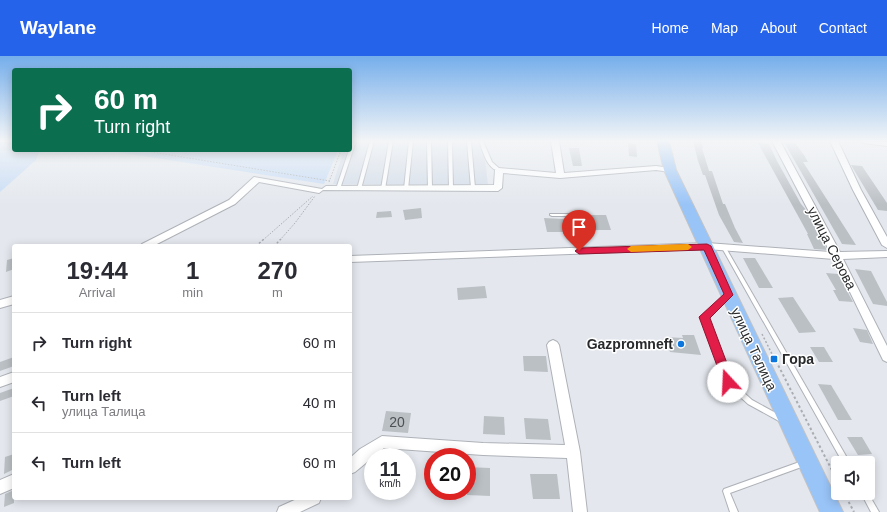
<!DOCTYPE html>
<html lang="en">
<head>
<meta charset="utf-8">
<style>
	:root { --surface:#fff; --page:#f7f7f7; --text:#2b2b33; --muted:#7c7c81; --line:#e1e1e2; --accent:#2563eb }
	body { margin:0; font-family:Arial,sans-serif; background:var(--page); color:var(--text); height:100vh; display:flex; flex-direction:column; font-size:15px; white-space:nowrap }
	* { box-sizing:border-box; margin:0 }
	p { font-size:13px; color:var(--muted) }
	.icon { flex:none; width:22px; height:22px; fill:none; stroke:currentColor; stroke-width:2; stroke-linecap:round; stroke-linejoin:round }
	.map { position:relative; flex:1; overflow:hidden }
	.side { position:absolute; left:12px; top:188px; width:340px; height:256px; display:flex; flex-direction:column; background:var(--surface); border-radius:4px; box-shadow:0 2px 10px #0003 }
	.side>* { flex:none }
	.hud { position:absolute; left:12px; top:12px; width:340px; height:84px; border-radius:4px; box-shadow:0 2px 10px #0003; background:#0b6e4f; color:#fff; overflow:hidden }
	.buttons { position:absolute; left:831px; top:400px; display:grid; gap:8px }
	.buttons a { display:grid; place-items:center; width:44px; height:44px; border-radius:4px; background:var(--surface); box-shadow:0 2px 10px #0003; font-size:20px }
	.speed { position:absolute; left:364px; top:392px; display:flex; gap:8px; font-size:20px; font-weight:700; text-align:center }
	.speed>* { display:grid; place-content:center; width:52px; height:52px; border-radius:50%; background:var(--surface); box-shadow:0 2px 10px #0003; line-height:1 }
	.speed small { font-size:10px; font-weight:400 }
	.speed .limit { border:6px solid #d22; background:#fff; color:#111 }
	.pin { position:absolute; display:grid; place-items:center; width:34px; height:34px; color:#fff; margin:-41px -17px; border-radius:50% 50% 50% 0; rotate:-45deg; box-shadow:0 0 4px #0007 }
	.pin .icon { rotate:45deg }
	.me { position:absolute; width:44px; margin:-22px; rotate:340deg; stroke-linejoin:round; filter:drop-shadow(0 0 3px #0008) }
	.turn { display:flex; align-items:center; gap:14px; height:84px; padding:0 16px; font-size:18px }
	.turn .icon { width:52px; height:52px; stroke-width:2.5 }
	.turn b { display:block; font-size:28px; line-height:34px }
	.eta { display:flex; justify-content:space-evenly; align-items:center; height:68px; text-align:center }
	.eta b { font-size:24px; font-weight:700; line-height:28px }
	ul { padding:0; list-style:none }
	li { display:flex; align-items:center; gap:12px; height:60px; padding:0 16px; border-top:1px solid var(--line) }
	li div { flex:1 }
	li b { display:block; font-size:15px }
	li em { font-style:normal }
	header { display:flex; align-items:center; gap:24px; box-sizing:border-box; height:56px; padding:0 20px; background:var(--accent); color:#fff }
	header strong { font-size:19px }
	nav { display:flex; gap:22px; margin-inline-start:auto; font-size:14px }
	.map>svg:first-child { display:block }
</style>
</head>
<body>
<header>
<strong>Waylane</strong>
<nav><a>Home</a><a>Map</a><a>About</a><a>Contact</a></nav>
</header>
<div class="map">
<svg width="887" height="456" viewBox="0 0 887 456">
	<rect width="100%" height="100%" fill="#e4e8ee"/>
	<polygon fill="#d3dce8" points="350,85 483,85 488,130 333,128 344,94 350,94"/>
	<g fill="#c6dbf5">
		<polygon points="0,85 14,85 14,94 40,94 36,104 0,136"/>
		<polygon points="105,94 338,94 324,128"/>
	</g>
	<g fill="#bbc0c5">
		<polygon points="693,85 701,85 703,92 702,92 709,115 712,115 723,148 725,148 735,172 743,187 734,186 719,159 705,119 703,119 698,105"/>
		<polygon points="784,86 795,87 804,99 808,106 803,106 856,189 842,188"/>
		<polygon points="628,87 636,88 637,101 629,100"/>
		<polygon points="758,87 769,88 777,105 801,148 808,156 827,194 814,193 807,178 808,178"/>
		<polygon points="569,92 579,92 582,110 573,110"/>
		<polygon points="851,109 862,110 887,147 887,155 878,154"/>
		<polygon points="421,152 422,162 405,164 403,154"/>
		<polygon points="391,155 392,161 376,162 377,156"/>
		<polygon points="590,159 606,159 611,174 595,174"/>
		<polygon points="544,162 564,163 568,176 547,176"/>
		<polygon points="14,202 14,213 6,216 7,204"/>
		<polygon points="743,202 755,202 773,232 759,232"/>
		<polygon points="855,213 871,215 887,246 887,250 873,248"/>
		<polygon points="826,217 838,218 853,246 839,245 833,234 836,234"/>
		<polygon points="485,230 487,242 458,244 457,232"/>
		<polygon points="793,241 806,261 816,276 799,277 778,242"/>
		<polygon points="853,272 867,274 873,288 860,286"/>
		<polygon points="682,279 694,279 701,299 670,296 665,281 683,282"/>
		<polygon points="810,291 824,291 833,306 819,306"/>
		<polygon points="523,300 546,300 548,316 524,315"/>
		<polygon points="14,301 14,310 0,315 0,306"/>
		<polygon points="818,328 831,329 852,364 838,364"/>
		<polygon points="14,332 14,340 0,345 0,337"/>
		<polygon points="386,355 411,357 408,377 382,375"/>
		<polygon points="484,360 504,361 505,379 483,378"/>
		<polygon points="524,362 548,363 551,384 526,383"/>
		<polygon points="847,381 862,381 872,398 858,399"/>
		<polygon points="14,398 14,413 4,418 5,401"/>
		<polygon points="467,411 490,412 490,440 467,439"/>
		<polygon points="530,418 557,418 560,443 533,443"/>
		<polygon points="14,434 14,447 4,451 5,438"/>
	</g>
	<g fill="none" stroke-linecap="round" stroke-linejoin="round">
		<g stroke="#aeb2b8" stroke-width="2">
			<g id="service">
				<polygon points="352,85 356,85 340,133 339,134 337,134 336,133 349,94 350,94"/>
				<polygon points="370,85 374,85 361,133 359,134 357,133"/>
				<polygon points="389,85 393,85 385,133 383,134 381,133"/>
				<polygon points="409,85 413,85 408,133 406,134 404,133"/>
				<polygon points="427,85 431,85 432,133 430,134 428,133"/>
				<polygon points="448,85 452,85 453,133 451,134 449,133"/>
				<polygon points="467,85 471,85 475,132 473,133 471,132"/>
				<path d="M479,85H483L492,106L500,113V115C487,114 483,95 479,85Z"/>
				<polygon points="550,158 571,158 581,195 581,196 577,196 577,195 567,160 552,160 550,159"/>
				<polygon points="724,190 726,192 850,407 843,407 722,192"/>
				<polygon points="728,238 730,239 731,240 730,241 707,262 730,324 752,344 783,361 784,363 783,365 781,366 779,365 748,348 726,328 725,326 701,261 726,239"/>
				<polygon points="805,404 807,405 808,407 807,409 730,437 738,456 730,456 723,435 724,433"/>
				<polygon points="861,437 868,437 879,456 871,456"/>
			</g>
		</g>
		<g stroke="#aeb2b8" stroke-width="2">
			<g id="minor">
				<polygon points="551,85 559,85 564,117 656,110 670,112 674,114 670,116 656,114 560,122 503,117 502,132 498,135 323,134 319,137 259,126 235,148 153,190 140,190 142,188 229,144 254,121 322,133 326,130 494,129 495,114 499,112 556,117"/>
				<polygon points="772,85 780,85 840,196 887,195 887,201 843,203 887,290 887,306 883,304 834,203 707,193 350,206 350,200 707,187 830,196"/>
				<polygon points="830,85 838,85 861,134 887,181 887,192 882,189 853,134"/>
				<polygon points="860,85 887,86 887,90 864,87"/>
				<polygon points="14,240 14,248 0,252 0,244"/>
				<polygon points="553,284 557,286 559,289 580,396 587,456 573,456 567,402 483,399 384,392 355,416 350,418 350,402 360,393 382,380 483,387 565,389 547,289 549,286"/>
				<polygon points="14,316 14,326 0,331 0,321"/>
				<polygon points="14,418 14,432 0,438 0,424"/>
				<polygon points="299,442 321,442 319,447 300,456 277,456 279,451"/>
			</g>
		</g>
		<g stroke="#c3c3c4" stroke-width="2">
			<polygon id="primary" points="657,85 669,85 676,114 843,456 820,456 664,114"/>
		</g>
		<g stroke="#aaadb2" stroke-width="1" stroke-dasharray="1.5 1.5" stroke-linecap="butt">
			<polyline points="139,94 330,125"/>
			<polyline points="329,126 341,94"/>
			<polyline points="263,184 313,140"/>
			<polyline points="280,184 295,167 315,140"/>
		</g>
		<g stroke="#aaadb2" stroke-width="1.5" stroke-dasharray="2 2" stroke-linecap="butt">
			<polyline points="256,190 264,183"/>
			<polyline points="274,190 281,183"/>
			<polyline points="762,278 776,306"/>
		</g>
		<g stroke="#aaadb2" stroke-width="2" stroke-dasharray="2.5 2.5" stroke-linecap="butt">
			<polyline points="776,305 838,426"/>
			<polyline points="844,437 854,456"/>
		</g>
		<use href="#service" fill="#fff" fill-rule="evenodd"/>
		<use href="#minor" fill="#fff" fill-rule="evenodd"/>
		<use href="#primary" fill="#99c4f7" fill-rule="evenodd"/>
	</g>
	<linearGradient id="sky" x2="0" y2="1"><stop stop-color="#75aeeb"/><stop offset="0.57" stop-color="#f3f5f7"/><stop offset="1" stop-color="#f3f5f7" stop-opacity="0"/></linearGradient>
	<rect width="887" height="149" fill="url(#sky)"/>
	<polygon fill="#e11d48" stroke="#92132f" points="707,188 711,190 733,239 710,262 734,326 732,330 728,331 725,330 723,326 699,261 724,238 704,194 579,198 575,195 579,192"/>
	<polygon fill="#f59e0b" points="688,188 692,191 688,194 631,196 627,193 631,190"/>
	<g fill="#0d76de" stroke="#fff" stroke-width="1.5">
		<circle cx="681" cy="288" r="4"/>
		<rect x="770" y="299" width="8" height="8" rx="2"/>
	</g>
	<g text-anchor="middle" stroke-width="3" stroke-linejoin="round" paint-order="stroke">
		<g font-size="14" fill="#282a2c" stroke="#fff">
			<text transform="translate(832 192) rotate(63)" y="5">улица Серова</text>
			<text transform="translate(754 293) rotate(65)" y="5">улица Талица</text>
		</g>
		<g font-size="14" font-weight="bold" fill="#282a2c" stroke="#fff" text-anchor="end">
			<text x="673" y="293">Gazpromneft</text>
			<text x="782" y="308" text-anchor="start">Гора</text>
		</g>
		<g font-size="14" fill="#4d5052">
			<text x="397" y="371">20</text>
		</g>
	</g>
</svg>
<div class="buttons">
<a><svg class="icon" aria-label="sound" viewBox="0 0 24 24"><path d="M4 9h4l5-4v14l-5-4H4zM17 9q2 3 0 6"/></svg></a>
</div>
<div class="speed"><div>11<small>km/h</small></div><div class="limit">20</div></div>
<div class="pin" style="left:579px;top:195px;background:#d93025"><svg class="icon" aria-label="arrive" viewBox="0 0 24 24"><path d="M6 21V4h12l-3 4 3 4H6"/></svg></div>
<svg class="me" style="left:728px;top:326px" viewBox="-20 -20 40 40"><circle r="19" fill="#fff"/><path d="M0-13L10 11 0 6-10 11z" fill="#e11d48"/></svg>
<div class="hud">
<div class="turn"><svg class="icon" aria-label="right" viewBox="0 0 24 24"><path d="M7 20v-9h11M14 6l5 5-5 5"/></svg><div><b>60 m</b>Turn right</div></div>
</div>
<section class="side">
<div class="eta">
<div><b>19:44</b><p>Arrival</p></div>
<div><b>1</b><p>min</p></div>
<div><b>270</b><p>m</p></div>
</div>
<ul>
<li><svg class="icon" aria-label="right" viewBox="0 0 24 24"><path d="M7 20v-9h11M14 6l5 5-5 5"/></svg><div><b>Turn right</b></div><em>60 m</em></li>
<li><svg class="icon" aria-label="left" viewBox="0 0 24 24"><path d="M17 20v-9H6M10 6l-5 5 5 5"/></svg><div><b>Turn left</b><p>улица Талица</p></div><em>40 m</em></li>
<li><svg class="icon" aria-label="left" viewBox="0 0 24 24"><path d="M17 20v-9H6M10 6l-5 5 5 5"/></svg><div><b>Turn left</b></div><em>60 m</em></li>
</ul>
</section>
</div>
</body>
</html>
